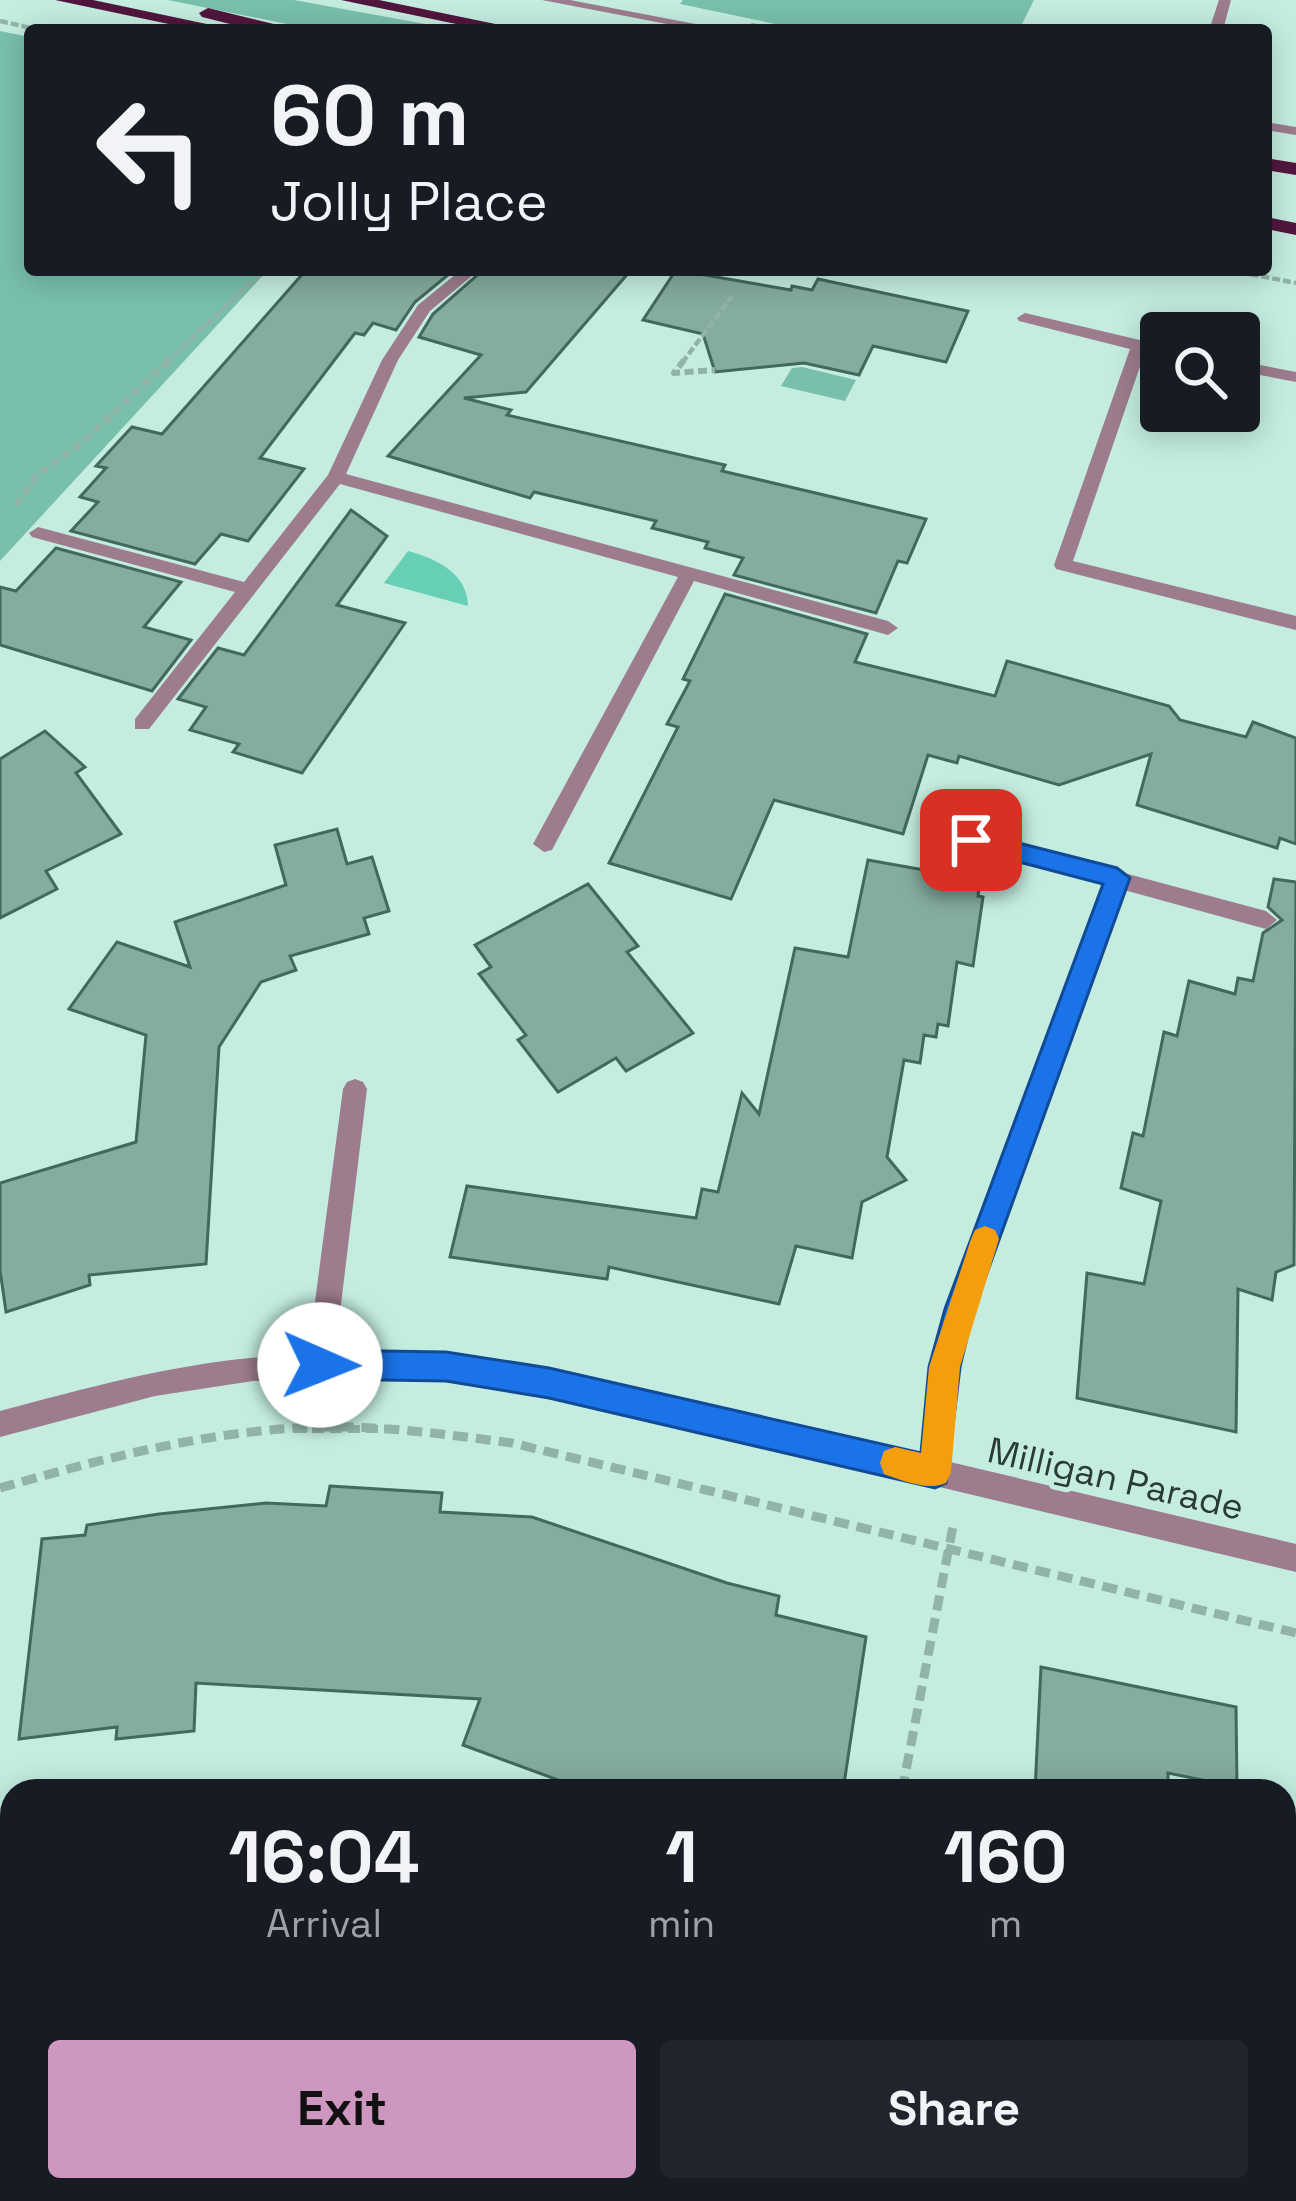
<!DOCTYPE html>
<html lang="en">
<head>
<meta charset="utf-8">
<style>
	:root { --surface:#171b24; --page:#20242c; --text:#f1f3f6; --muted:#9ea1a6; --accent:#ce97bf }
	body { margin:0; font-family:"Space Grotesk",sans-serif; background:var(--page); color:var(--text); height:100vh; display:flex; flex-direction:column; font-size:45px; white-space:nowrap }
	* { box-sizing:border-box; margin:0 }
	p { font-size:39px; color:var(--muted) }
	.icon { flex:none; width:66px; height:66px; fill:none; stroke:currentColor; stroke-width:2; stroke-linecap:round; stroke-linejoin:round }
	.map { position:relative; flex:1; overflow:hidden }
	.sheet { position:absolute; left:0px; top:1779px; width:1296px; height:423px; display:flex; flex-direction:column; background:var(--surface); border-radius:36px 36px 0 0; box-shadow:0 6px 30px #0003 }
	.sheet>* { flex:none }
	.banner { position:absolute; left:24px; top:24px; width:1248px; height:252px; border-radius:12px; box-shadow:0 6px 30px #0003; background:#171b24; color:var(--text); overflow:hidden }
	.controls { position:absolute; left:1140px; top:312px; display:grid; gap:24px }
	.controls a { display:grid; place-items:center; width:120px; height:120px; border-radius:12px; background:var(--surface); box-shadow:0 6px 30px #0003; font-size:60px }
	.pin { position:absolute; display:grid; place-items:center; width:102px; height:102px; color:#fff; margin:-51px; border-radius:24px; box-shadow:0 6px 18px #0006 }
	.me { position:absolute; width:132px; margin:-66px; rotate:91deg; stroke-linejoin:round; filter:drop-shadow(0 0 9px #0008) }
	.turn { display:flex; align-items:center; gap:42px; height:252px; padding:0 48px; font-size:54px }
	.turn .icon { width:156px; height:156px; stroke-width:2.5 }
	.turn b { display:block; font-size:84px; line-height:102px }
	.eta { display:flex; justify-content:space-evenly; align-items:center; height:204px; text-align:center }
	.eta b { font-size:72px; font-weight:700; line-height:84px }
	.action { display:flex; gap:24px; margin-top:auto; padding:24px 48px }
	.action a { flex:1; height:138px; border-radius:12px; background:var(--accent); color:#111; font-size:48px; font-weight:700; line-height:138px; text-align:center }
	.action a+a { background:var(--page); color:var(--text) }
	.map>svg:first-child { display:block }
</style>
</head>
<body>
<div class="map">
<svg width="1296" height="2201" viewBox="0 0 1296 2201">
	<rect width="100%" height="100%" fill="#c4ede0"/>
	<g fill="#79c0ac">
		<polygon points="168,0 294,0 458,30 317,30"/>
		<polygon points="683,0 1034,0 1019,30 804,30 680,4"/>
		<polygon points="0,31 30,37 30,270 268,270 0,561"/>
		<polygon points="802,367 856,380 845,401 781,386 792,368"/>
	</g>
	<path fill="#67d0b4" d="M408,551C437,559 467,573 468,606L384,583Z"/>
	<g fill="#85aca0" stroke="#43685d" stroke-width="3">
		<polygon points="306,270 454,270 415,302 396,330 373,323 364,335 355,333 260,458 304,469 248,541 221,534 195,564 71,531 98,502 80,497 106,468 96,466 132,427 162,434"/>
		<polygon points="483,270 631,270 526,392 464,398 511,410 507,415 725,465 722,471 926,519 907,563 898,561 876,613 734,575 743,558 705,548 708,542 652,528 656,521 534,492 530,498 388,456 481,355 419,337 433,314"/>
		<polygon points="676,270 791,290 792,286 812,290 818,279 968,311 946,362 873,346 859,375 804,363 715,372 703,334 643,320"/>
		<polygon points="351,510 387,536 337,605 405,623 302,773 233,752 239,744 190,730 206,707 178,699 218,648 244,655"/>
		<polygon points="56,548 181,582 144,627 191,640 152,691 0,645 0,587 16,591"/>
		<polygon points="725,594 867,634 855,662 995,696 1007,661 1169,706 1180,720 1246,737 1253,722 1296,738 1296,844 1280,838 1277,848 1137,805 1151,754 1059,785 959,756 957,763 928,755 903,834 774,800 731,899 609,863 678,727 667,724 690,681 683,679"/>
		<polygon points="45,731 85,767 76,773 121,834 46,871 57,889 0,918 0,759"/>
		<polygon points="337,829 347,864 372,857 389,911 364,918 369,934 290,956 296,970 261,982 219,1047 206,1264 89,1275 90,1285 6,1312 0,1270 0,1183 136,1142 146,1035 69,1009 117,942 190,967 175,922 286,885 275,845"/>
		<polygon points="868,860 980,880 978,896 983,897 973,966 957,962 948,1026 938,1024 936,1037 924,1035 920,1063 904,1060 887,1157 906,1180 862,1202 852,1258 796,1246 779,1304 609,1267 607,1279 450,1257 467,1186 696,1218 702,1189 718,1192 742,1093 759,1114 795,948 848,957"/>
		<polygon points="1274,879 1296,882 1294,1265 1276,1272 1272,1300 1238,1289 1236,1432 1077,1398 1087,1273 1144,1284 1161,1201 1121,1188 1133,1133 1143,1136 1164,1032 1177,1036 1189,981 1235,994 1238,978 1253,981 1263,933 1282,920 1268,907"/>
		<polygon points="588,884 638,946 627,952 693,1033 626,1071 616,1058 558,1092 518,1040 526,1035 479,974 491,967 475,945"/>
		<polygon points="330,1486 442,1493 440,1512 532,1517 727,1583 779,1596 776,1615 866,1637 843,1791 588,1791 463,1745 480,1699 196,1683 194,1731 116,1739 117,1727 19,1739 42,1539 85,1535 87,1525 159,1514 266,1503 326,1506"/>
		<polygon points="1041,1667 1236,1707 1237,1787 1168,1773 1168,1791 1035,1791"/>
	</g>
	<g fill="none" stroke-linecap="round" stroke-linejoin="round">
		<g stroke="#92b3a8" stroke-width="4.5" stroke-dasharray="8 3" stroke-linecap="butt">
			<polyline points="0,21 40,30"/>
			<polyline points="751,25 779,30"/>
			<polyline points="1229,270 1296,283"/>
			<polyline points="166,363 264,270"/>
			<polyline points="682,363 732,296"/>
		</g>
		<g stroke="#92b3a8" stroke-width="6" stroke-dasharray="9 4.5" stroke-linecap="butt">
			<polyline points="684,360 674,373 715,370"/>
			<polyline points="16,505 37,475 84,441 169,360"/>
		</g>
		<polyline stroke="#92b3a8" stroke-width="8" stroke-dasharray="12 6" stroke-linecap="butt" points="294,1429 385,1429"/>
		<g stroke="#92b3a8" stroke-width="9" stroke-dasharray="15 8" stroke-linecap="butt">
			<path d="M0,1488C112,1456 228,1425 346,1427C402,1428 457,1436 512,1443L1296,1633"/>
			<polyline points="902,1791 954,1521"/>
			<polyline points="900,2190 901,2201"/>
		</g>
		<g fill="#9c7c8d" fill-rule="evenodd">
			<polygon points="461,270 479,270 430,311 398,360 346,474 888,621 898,628 888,635 694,581 552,850 544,852 533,844 678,577 340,484 149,729 135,729 135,719 235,592 32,537 29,533 38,527 244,582 328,475 382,360 418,305"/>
			<polygon points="1025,313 1161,345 1161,355 1145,352 1073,561 1296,616 1296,630 1056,569 1054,565 1130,349 1019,321 1017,318"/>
			<polygon points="1239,361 1296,372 1296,382 1239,371"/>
		</g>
		<g fill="#9c7c8d" fill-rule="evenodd">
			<polygon points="542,0 570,0 727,30 698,30"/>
			<polygon points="1219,0 1231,0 1223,30 1209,30"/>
			<polygon points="1266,122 1296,127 1296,135 1266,130"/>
			<path d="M971,832L1266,911L1277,920L1266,929L1124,890L972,1309L957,1367L950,1462L1296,1544V1572L666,1422L445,1379L253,1381L155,1396L0,1437V1411C102,1384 202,1356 308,1355L343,1089L347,1082L355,1079L363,1082L367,1089L335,1354L445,1353L666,1396L923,1456L931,1367L946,1309L1104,884L963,846L960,840L963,834Z"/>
		</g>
		<g fill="#51163d" fill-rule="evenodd">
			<polygon points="55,0 93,0 235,30 197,30"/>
			<polygon points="341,0 379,0 524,30 485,30"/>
			<polygon points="208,8 282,26 285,30 254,30 202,17 199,13"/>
			<polygon points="1266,158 1296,163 1296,175 1266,170"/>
			<polygon points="1266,217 1296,223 1296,235 1266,229"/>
		</g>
	</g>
	<polygon fill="#1a73e8" stroke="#114b97" stroke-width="3" points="971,831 1117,868 1130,878 974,1309 960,1367 946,1483 935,1488 549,1398 446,1381 320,1379 310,1375 305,1365 310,1354 320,1350 446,1352 549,1368 921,1453 929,1367 945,1309 1103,884 962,847 962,834"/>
	<path fill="#f59e0b" d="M985,1226L995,1230L999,1239L960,1367L951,1472L946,1483C928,1491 903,1481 884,1474L880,1463L884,1451L895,1447L921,1453L929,1367L971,1239L975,1230Z"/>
	<g text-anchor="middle" stroke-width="10" stroke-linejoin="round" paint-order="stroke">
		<g font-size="36" fill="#2a3a35" stroke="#c4ede0">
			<text transform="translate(1116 1478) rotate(13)" y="13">Milligan Parade</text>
		</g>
	</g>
</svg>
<div class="controls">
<a><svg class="icon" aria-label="search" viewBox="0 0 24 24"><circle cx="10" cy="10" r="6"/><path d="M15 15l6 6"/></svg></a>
</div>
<div class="pin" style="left:971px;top:840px;background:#d93025"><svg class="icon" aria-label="arrive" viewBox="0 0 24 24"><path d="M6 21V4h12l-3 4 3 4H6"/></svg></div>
<svg class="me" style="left:320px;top:1365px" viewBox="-20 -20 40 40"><circle r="19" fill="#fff"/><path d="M0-13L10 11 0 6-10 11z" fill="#1a73e8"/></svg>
<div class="banner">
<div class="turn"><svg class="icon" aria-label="left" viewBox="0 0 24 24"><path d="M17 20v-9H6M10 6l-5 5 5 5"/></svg><div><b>60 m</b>Jolly Place</div></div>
</div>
<section class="sheet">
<div class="eta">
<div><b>16:04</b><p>Arrival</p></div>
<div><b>1</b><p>min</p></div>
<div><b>160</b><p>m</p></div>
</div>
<div class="action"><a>Exit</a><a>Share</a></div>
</section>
</div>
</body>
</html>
